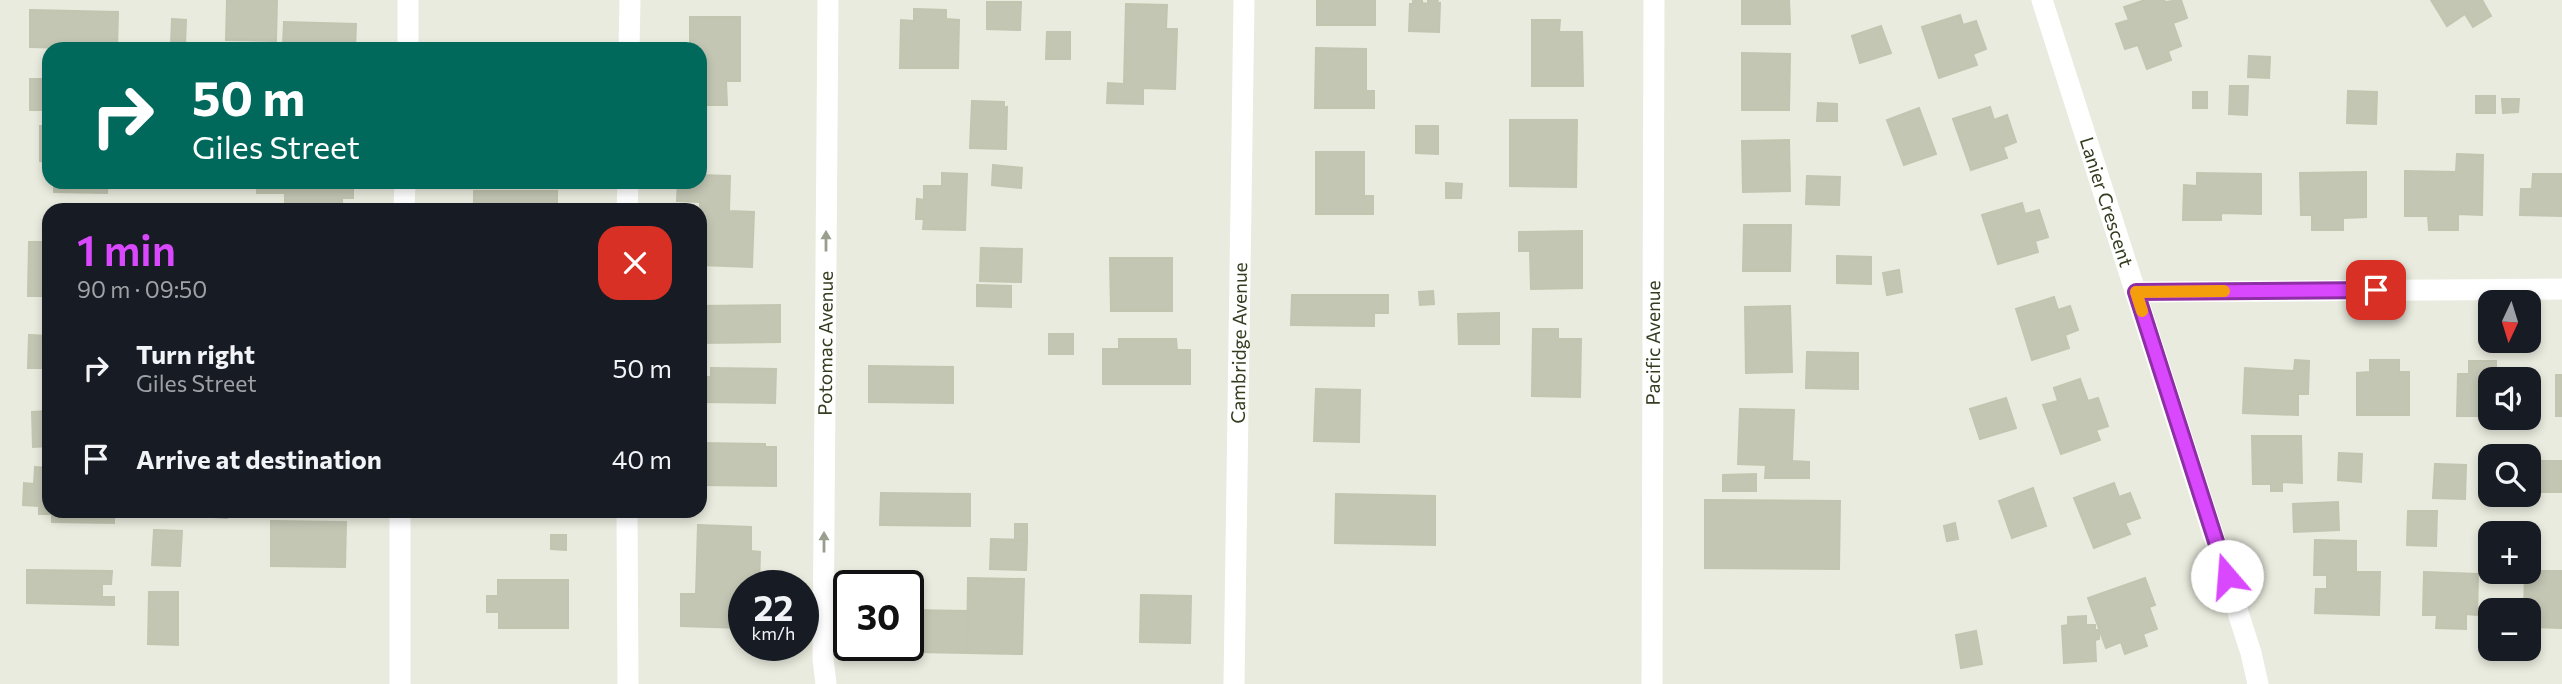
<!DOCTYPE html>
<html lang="en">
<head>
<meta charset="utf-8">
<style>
	:root { --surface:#171b24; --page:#242831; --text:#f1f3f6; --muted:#9ea1a6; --accent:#da48fe }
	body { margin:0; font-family:Commissioner,sans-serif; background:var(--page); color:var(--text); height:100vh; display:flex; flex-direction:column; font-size:26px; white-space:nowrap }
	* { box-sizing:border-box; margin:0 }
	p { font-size:23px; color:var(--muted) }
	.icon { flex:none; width:38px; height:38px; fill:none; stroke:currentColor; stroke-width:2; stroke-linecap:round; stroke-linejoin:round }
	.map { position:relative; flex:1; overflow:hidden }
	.drawer { position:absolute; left:42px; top:203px; width:665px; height:315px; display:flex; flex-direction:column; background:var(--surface); border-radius:21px; box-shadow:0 4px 10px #0003 }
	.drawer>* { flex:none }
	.banner { position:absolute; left:42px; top:42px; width:665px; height:147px; border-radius:21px; box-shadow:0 4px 10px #0003; background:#00695c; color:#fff; overflow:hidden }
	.needle { width:46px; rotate:184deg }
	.buttons { position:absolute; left:2478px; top:290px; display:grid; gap:14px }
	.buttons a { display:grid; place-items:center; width:63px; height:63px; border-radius:14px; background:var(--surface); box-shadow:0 4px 10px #0003; font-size:35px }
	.speed { position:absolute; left:728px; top:570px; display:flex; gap:14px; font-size:35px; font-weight:700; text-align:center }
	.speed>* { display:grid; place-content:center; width:91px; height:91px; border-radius:50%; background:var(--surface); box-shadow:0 4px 10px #0003; line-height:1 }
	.speed small { font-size:18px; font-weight:400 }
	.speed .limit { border:4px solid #111; border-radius:10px; background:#fff; color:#111 }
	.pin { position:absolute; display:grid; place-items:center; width:60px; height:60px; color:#fff; margin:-30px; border-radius:14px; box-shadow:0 4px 10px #0006 }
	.me { position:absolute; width:77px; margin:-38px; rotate:342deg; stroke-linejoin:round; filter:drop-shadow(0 0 5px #0008) }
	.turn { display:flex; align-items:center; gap:24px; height:147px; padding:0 35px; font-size:32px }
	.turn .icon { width:91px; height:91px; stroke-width:2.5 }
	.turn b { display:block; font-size:49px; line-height:60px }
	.round { display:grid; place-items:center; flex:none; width:74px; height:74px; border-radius:21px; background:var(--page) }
	.overview { display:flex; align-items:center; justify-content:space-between; height:119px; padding:0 35px }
	h1 { font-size:42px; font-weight:600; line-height:52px; color:var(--accent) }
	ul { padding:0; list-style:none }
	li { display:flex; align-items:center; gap:21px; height:91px; padding:0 35px }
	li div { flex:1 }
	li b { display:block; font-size:26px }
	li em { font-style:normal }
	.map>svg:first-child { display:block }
</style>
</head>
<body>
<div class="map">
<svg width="2562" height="684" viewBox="0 0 2562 684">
	<rect width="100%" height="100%" fill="#e9ebde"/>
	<g fill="#c3c6b3" stroke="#c2c5b0" stroke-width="2">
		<polygon points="227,0 277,0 276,41 226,40"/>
		<rect x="1317" y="0" width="58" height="25"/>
		<polygon points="1413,0 1422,0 1422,3 1428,4 1428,0 1438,0 1437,3 1440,3 1439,32 1409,31 1410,4 1413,4"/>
		<polygon points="1742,0 1789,0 1790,24 1742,24"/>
		<polygon points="2145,0 2164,0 2165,2 2181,0 2187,18 2173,23 2181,46 2168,51 2171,60 2147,69 2138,45 2125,49 2116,24 2129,20 2124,7"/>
		<polygon points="2431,0 2482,0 2491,16 2473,27 2465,14 2447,26"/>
		<polygon points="987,2 1021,2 1020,30 987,29"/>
		<polygon points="1126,4 1167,5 1166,29 1177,29 1175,89 1143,88 1143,104 1107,103 1108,83 1124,84"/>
		<polygon points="914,9 946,10 946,19 959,20 958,68 900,68 901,20 914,21"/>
		<polygon points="30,10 118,12 117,49 30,47"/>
		<polygon points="1960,15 1963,25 1976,21 1986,49 1973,54 1977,65 1939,78 1922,27"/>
		<polygon points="690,17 740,17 740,81 726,81 727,105 700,105 700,49 690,49"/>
		<polygon points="172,19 186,20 185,46 171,45"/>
		<polygon points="1532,20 1560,20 1559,32 1582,32 1583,86 1532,86"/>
		<polygon points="284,22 356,24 355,49 274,49 274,45 283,45"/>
		<polygon points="1881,26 1891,53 1860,63 1852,36"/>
		<polygon points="1047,32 1070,32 1070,59 1046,59"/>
		<polygon points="1316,48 1366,49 1366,91 1374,91 1374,108 1315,108"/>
		<polygon points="1742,53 1790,54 1789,110 1742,110"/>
		<polygon points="2249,56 2270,57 2269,78 2248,77"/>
		<rect x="30" y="79" width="19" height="31"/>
		<polygon points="2230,86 2248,86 2247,115 2229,114"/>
		<polygon points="2348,91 2377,92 2376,124 2347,123"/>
		<rect x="2193" y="92" width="14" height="16"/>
		<rect x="2476" y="96" width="19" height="17"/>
		<polygon points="2502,99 2519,99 2518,112 2503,113"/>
		<polygon points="972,101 1004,102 1004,108 1007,107 1006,149 970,148"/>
		<polygon points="1818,103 1837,104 1837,121 1817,121"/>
		<polygon points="1990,107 1994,120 2007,115 2016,142 2003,147 2007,158 1971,170 1953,119"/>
		<polygon points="1919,108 1936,154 1904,165 1887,120"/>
		<polygon points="1510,120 1577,120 1576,187 1510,186"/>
		<polygon points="40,126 49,126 49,162 40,161"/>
		<polygon points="1416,126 1438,126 1438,154 1416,153"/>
		<polygon points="1789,140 1790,191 1743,192 1742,141"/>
		<polygon points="1316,152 1364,152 1364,196 1373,196 1373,214 1316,214"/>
		<polygon points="2457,154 2483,155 2482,215 2458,214 2458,230 2429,230 2428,216 2405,216 2405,171 2456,172"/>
		<polygon points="993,165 1022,168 1021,188 992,185"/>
		<polygon points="2366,172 2366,217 2343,218 2343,230 2312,230 2312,215 2301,215 2300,173"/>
		<polygon points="942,173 967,174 965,230 923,229 924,219 916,219 917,199 924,200 924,186 942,186"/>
		<polygon points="2197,173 2261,174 2261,214 2221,213 2221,220 2183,220 2184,185 2197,186"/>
		<polygon points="2533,174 2562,174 2562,216 2520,215 2521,189 2532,189"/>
		<polygon points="700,175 730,176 729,211 754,212 752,267 700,265 700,202 677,201 678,182 700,182"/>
		<polygon points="1807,176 1840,177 1839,205 1806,204"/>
		<polygon points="54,182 108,182 107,193 54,192"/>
		<polygon points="267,182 353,182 353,198 342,198 342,206 285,207 285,193 257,193 257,183"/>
		<polygon points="1446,183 1462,184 1461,198 1446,198"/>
		<rect x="474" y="191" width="83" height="19"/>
		<polygon points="2022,203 2025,214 2039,210 2048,237 2035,241 2038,252 1998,264 1982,215"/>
		<polygon points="1744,225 1791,225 1790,271 1743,271"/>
		<polygon points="1582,231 1582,288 1531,289 1530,251 1519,251 1519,232"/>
		<polygon points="29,242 49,242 49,296 28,296"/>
		<polygon points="981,248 1022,249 1021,282 980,281"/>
		<polygon points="1837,256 1871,257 1871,284 1837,283"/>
		<polygon points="1110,258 1172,258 1172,311 1111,311"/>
		<polygon points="1899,270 1902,292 1887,295 1883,273"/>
		<polygon points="977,285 1011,286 1011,307 977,306"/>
		<polygon points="1433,291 1434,304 1420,305 1419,292"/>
		<polygon points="1292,295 1388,295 1388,313 1374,313 1374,326 1291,325"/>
		<polygon points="2054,297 2058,310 2070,306 2078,330 2065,335 2069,348 2032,360 2016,309"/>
		<polygon points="780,305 780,342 700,343 700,306"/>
		<polygon points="1790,306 1792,372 1746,373 1745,307"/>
		<polygon points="1499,313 1499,344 1459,344 1458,314"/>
		<polygon points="1533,329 1558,329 1558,339 1581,339 1580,397 1532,396"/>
		<rect x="1049" y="334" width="24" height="20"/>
		<polygon points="29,335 49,336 49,368 28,368"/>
		<polygon points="1119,339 1176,339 1177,350 1190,350 1190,384 1103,384 1103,349 1119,349"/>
		<polygon points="1807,352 1858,353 1858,389 1806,388"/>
		<polygon points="2295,360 2309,361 2308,394 2298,394 2298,415 2243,413 2245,368 2294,371"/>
		<polygon points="2370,360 2399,360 2399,372 2409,372 2409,415 2357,415 2357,373 2370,372"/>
		<polygon points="2469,361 2496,361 2496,373 2509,372 2509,380 2490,380 2490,416 2457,416 2458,374 2469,374"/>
		<polygon points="869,366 953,367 953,403 869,402"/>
		<polygon points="711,368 776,369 775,403 700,402 701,377 711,377"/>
		<rect x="2556" y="375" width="6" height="41"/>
		<polygon points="2080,379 2088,401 2098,398 2108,426 2096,430 2100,440 2061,454 2043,405 2058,401 2054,388"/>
		<polygon points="1316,389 1360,390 1359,442 1314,441"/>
		<polygon points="2006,398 2016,428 1980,439 1970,409"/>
		<polygon points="1740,409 1794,410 1792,461 1809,462 1809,478 1765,478 1766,465 1738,464"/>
		<polygon points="49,411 49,446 33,447 32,412"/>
		<polygon points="2252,436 2301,436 2302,483 2282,482 2282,491 2271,491 2271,484 2253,484"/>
		<polygon points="700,443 765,444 765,447 776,447 776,486 700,485"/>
		<polygon points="2339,453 2362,454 2361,482 2338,480"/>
		<polygon points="2540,461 2562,461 2562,492 2539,492"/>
		<polygon points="2435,464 2466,465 2465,499 2433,498"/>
		<polygon points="35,467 49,468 49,511 114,511 114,523 52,522 52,514 39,514 39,506 23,505 24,483 34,484"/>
		<polygon points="1756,474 1756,491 1723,491 1723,475"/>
		<polygon points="2114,483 2119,497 2130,493 2140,518 2125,523 2130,534 2094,548 2074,498"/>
		<polygon points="2033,488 2046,526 2012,538 1999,501"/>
		<polygon points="881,493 970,494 970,526 880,525"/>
		<polygon points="1336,494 1435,496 1435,545 1335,543"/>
		<polygon points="1705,500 1840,501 1839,569 1705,568"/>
		<polygon points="2338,502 2339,530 2294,532 2293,504"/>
		<polygon points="198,511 227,511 227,518 198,516"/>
		<polygon points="2408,511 2437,511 2436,546 2407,545"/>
		<polygon points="271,521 346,522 345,567 271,566"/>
		<polygon points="1955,523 1958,539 1947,541 1944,526"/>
		<rect x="1015" y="524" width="12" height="16"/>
		<polygon points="698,525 751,527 751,551 760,552 759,586 744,586 744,628 681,626 681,594 696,594"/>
		<polygon points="154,530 182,531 180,566 152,565"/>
		<polygon points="551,535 566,535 566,550 551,549"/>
		<polygon points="991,539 1027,540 1026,570 990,569"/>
		<polygon points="2315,540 2356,541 2356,572 2380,572 2379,615 2315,613 2316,589 2327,589 2327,575 2314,575"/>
		<polygon points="27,570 112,571 111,584 102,584 102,597 114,597 114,605 27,603"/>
		<polygon points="2529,571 2562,571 2562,628 2535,627 2535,614 2524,611 2525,572"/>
		<polygon points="2424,572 2478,574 2477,615 2466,614 2466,629 2436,628 2437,615 2423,615"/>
		<polygon points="968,578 1024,579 1022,654 967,653"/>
		<polygon points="2145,578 2155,605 2149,607 2157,629 2143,634 2147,646 2125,654 2121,642 2106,648 2088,598"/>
		<polygon points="498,580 568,580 568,628 499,628 499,612 487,612 487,596 498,596"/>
		<polygon points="149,592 178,592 178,645 148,644"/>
		<polygon points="1141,595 1191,596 1190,643 1140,642"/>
		<polygon points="908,610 968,611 967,653 866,651 866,646 908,646"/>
		<polygon points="2086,616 2086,625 2095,625 2095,630 2099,630 2099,639 2095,640 2096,661 2064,663 2062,626 2068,625 2068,617"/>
		<polygon points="1976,631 1982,664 1961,668 1956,635"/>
	</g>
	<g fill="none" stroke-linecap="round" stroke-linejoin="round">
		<g stroke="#fff" stroke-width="21">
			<path id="s1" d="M2042,0L2251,653L2258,684"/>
			<polyline points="408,49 408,0"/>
			<polyline points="629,49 630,0"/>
			<polyline points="404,210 405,182"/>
			<polyline points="627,210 628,182"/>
			<polyline points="2136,292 2562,289"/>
			<polyline points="400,511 400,684"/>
			<polyline points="627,511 628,684"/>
			<path id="s2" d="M826,684L823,659L828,0"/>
			<path id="s3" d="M1234,684L1244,0"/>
			<path id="s4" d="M1652,684L1654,0"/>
		</g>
	</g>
	<defs><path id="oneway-solid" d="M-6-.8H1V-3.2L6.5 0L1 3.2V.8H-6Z" transform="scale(1.75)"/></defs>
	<g fill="#999e8e">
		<use href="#oneway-solid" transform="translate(826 241) rotate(-90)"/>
		<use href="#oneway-solid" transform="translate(824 542) rotate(-90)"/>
	</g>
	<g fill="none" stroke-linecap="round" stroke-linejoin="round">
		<g stroke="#8e2fa5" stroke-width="18">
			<polyline id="route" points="2227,576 2136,292 2376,290"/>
		</g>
		<use href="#route" stroke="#da48fe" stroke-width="12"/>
		<polyline stroke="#f59e0b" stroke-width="12" points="2142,311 2136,292 2224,291"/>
	</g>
	<g text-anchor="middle" stroke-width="5" stroke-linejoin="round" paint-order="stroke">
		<g font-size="19" fill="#333c1e" stroke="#f7f7ee">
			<text dy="7" stroke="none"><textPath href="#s1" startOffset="212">Lanier Crescent</textPath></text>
			<text dy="7" stroke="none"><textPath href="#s2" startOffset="341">Potomac Avenue</textPath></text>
			<text dy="7" stroke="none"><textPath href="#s3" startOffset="341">Cambridge Avenue</textPath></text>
			<text dy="7" stroke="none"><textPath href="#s4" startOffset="341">Pacific Avenue</textPath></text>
		</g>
	</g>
</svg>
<div class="buttons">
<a><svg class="needle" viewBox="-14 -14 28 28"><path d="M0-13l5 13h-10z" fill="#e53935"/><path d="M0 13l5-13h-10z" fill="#9ea1a6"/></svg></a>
<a><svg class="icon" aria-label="sound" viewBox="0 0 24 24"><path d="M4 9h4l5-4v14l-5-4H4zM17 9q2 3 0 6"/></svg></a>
<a><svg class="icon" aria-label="search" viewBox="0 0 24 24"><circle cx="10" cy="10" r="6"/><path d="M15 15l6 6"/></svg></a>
<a>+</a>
<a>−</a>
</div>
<div class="speed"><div>22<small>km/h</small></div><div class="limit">30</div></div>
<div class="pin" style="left:2376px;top:290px;background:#d93025"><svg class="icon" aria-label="arrive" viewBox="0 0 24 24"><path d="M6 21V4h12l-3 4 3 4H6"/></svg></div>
<svg class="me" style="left:2227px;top:576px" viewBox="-20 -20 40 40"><circle r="19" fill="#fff"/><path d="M0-13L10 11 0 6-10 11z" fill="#da48fe"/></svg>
<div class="banner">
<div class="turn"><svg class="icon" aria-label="right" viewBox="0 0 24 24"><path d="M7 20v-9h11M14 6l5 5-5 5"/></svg><div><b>50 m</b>Giles Street</div></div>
</div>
<section class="drawer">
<div class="overview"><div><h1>1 min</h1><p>90 m · 09:50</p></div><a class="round" style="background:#d93025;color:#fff"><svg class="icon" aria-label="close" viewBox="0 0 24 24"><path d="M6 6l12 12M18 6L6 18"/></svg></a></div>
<ul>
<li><svg class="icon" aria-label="right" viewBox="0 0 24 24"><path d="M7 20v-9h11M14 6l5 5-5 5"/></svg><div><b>Turn right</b><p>Giles Street</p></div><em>50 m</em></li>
<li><svg class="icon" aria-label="arrive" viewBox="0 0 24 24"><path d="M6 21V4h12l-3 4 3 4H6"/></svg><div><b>Arrive at destination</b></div><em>40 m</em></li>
</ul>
</section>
</div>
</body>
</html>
